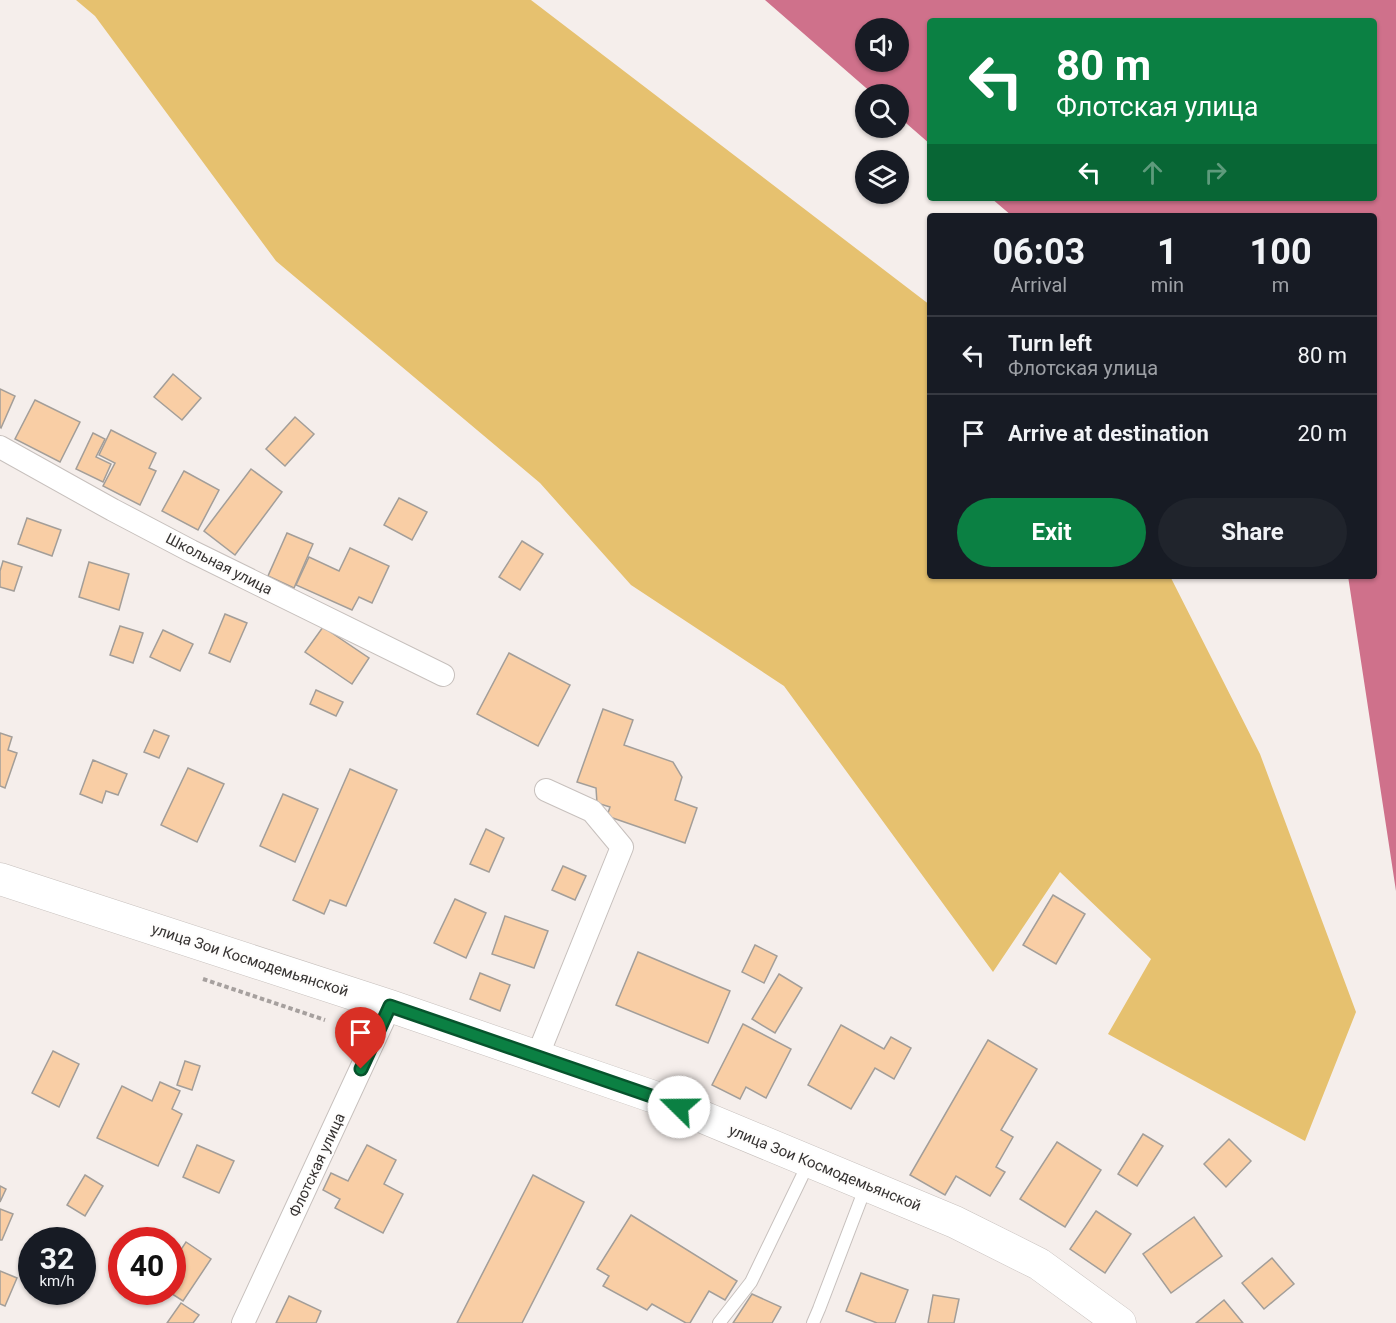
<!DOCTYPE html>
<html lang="en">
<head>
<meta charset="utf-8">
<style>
	:root { --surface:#171b24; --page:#20242c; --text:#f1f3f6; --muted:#9ea1a6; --line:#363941; --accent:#0b8043 }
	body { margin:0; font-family:Roboto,sans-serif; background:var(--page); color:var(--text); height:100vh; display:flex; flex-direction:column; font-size:22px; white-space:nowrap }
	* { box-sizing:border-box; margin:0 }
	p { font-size:20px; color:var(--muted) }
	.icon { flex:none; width:33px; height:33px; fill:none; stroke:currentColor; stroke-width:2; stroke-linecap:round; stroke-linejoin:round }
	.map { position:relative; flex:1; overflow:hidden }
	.sheet { position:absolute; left:927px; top:213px; width:450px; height:366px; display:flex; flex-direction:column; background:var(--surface); border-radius:6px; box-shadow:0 2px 4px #0004 }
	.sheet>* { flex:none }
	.top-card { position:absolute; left:927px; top:18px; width:450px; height:183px; border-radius:6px; box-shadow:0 2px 4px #0004; background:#0b8043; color:#fff; overflow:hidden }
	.controls { position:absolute; left:855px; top:18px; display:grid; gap:12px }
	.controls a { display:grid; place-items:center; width:54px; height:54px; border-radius:50%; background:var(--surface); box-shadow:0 2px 4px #0004; font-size:30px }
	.speed { position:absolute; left:18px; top:1227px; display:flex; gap:12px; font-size:30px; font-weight:700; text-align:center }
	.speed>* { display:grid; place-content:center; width:78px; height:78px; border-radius:50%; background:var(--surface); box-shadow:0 2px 4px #0004; line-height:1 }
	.speed small { font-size:15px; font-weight:400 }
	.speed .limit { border:9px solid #d22; background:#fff; color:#111 }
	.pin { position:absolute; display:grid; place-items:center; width:51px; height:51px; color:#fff; margin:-62px -26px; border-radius:50% 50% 50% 0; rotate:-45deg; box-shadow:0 0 6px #0007 }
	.pin .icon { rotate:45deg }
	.me { position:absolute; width:66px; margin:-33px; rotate:292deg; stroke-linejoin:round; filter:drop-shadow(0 0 4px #0008) }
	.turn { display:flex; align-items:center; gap:21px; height:126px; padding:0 30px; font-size:27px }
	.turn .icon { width:78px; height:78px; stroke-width:2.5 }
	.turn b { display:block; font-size:42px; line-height:51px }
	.lanes { display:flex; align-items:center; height:57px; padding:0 30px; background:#0003; justify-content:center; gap:30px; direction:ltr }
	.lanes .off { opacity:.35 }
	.eta { display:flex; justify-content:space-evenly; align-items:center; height:102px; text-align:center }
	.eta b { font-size:36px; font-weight:700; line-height:42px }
	.action { display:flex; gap:12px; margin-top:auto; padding:12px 30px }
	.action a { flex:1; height:69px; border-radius:36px; background:var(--accent); color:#fff; font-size:24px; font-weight:700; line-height:69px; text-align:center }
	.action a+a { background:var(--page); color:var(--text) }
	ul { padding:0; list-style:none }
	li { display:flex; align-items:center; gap:18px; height:78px; padding:0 30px; border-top:2px solid var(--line) }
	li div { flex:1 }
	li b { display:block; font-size:22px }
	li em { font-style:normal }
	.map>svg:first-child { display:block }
</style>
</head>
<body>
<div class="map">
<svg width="1396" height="1323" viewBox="0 0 1396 1323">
	<rect width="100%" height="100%" fill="#f5eeeb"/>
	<polygon fill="#e6c16f" points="76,0 531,0 930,305 930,576 1170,576 1260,754 1356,1012 1305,1141 1108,1034 1151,959 1060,872 993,972 784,686 631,585 540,483 276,261 95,16"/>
	<path fill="#cf718b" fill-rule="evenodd" d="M765,0H1396V891L1348,576H1374V216H1012L991,198H1374V21H930V144L899,117L898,94H873ZM866,28H898V62H866Z"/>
	<g fill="#f9cea5" stroke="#a39e99" stroke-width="1.5">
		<polygon points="173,374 201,398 182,420 154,397"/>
		<polygon points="0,389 15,396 1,428 0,427"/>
		<polygon points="35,400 80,422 60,462 15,439"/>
		<polygon points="295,417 314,434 285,466 266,449"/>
		<polygon points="111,430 156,453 149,468 156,471 140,505 103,486 115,463 99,455"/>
		<polygon points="93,433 105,439 96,457 111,464 103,482 76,469"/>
		<polygon points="251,469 282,492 235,555 204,531"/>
		<polygon points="184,471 219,490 198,530 162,511"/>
		<polygon points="399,498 427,512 412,540 384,525"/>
		<polygon points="27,518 61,530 52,556 18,544"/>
		<polygon points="287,533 313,544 294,588 268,576"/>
		<polygon points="522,541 543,554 520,590 499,577"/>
		<polygon points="350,548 389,566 372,603 359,597 352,610 296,585 309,557 339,571"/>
		<polygon points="3,561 22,567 14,591 0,587 0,571"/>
		<polygon points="89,562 129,574 119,610 79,597"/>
		<polygon points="225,614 247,623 230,662 209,653"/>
		<polygon points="120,626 143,633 133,663 110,655"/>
		<polygon points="323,627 369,658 352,684 305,652"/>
		<polygon points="163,630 193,644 180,671 150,657"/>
		<polygon points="509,653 570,685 538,746 477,714"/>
		<polygon points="316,690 343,702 336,716 310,704"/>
		<polygon points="603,709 633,720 624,745 673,762 682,777 675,800 697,808 685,843 607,816 610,807 597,803 596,788 577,782"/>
		<polygon points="154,730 169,736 159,758 144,752"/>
		<polygon points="0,733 12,737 8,750 17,753 5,788 0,786"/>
		<polygon points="93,760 127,774 118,795 106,791 102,803 80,794"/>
		<polygon points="188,768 224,784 197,842 161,825"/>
		<polygon points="350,769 397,790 346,906 330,900 324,914 293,900"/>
		<polygon points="283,794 318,809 295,862 260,846"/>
		<polygon points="486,829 504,838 489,872 470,864"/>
		<polygon points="563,866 586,876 575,900 552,890"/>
		<polygon points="1053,895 1085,914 1056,964 1023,945"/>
		<polygon points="455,899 486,913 466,958 434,943"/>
		<polygon points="505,916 548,931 534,968 492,954"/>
		<polygon points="755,945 777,956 764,983 742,972"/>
		<polygon points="638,952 730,991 708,1043 616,1005"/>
		<polygon points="480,973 510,985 500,1011 470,999"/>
		<polygon points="779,974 802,988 775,1033 752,1019"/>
		<polygon points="743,1024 791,1049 766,1098 746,1087 740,1099 712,1085"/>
		<polygon points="841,1025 884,1049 891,1037 911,1048 894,1079 875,1068 851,1109 808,1085"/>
		<polygon points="988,1040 1037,1069 1001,1130 1013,1137 996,1167 1005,1172 990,1196 956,1176 945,1195 910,1175"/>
		<polygon points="53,1051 79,1064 59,1107 32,1093"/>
		<polygon points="185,1061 200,1066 192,1090 177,1085"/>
		<polygon points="160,1082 180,1091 172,1109 182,1114 158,1166 97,1138 122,1086 152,1101"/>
		<polygon points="1143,1134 1163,1146 1137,1186 1118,1174"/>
		<polygon points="1229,1139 1251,1161 1226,1187 1204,1164"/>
		<polygon points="1057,1142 1101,1170 1065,1227 1020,1199"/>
		<polygon points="197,1145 234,1161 219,1193 183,1177"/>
		<polygon points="367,1145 396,1160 384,1184 403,1194 383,1233 335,1208 340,1199 323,1190 331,1173 348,1181"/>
		<polygon points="85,1175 103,1186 85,1216 67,1205"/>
		<polygon points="533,1175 584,1202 522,1323 457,1323"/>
		<polygon points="0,1186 6,1189 0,1202"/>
		<polygon points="0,1209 13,1214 2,1240 0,1240"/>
		<polygon points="1096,1211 1131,1234 1105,1273 1070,1249"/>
		<polygon points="631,1215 737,1281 725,1300 709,1291 690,1323 686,1323 652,1304 647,1310 603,1286 609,1276 597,1269"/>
		<polygon points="1194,1217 1222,1256 1171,1293 1143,1254"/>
		<polygon points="186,1242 211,1259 183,1301 169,1292 172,1292 172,1263"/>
		<polygon points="1272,1258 1294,1284 1264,1309 1242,1283"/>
		<polygon points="0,1271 17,1278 5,1306 0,1304"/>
		<polygon points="861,1273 908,1290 895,1323 877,1323 846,1311"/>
		<polygon points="752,1294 781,1307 772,1323 733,1323"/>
		<polygon points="933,1295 959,1299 954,1323 928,1323"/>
		<polygon points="289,1296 321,1311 316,1323 276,1323"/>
		<polygon points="1224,1300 1243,1323 1196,1323"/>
		<polygon points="181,1303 199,1315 193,1323 167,1323"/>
	</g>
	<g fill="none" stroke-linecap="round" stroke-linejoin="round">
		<g stroke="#c7c0bd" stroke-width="14">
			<g id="lane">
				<polyline points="719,1323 751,1282 809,1162"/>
				<polyline points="813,1323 819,1309 866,1186"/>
			</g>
		</g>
		<g stroke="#c7c0bd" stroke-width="24">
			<g id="street">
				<polyline points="0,447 113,510 191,551 443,675"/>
				<polyline points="537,1057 622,847 592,811 546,790"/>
				<polyline points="243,1323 390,1006"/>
			</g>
		</g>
		<g stroke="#c7c0bd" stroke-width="33">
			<polyline id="secondary" points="0,879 390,1006 657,1098 955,1222 1039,1264 1120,1323"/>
		</g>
		<polyline stroke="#a6a09e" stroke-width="4" stroke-dasharray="4.5 3" stroke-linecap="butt" points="203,979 325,1020"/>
		<use href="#lane" stroke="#fff" stroke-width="12"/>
		<use href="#street" stroke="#fff" stroke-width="22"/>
		<use href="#secondary" stroke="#fff" stroke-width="32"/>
	</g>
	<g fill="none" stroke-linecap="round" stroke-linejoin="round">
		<g stroke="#07532c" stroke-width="15">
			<polyline id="route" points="361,1069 390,1006 657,1098 679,1107"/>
		</g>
		<use href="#route" stroke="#0b8043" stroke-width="10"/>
	</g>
	<g text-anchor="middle" stroke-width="4.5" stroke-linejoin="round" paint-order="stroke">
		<g font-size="15" fill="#363332" stroke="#fefdfc">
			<text transform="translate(219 564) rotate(27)" y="5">Школьная улица</text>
			<text transform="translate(250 960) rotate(18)" y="5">улица Зои Космодемьянской</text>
			<text transform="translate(317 1165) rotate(-65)" y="5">Флотская улица</text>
			<text transform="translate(825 1168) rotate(22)" y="5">улица Зои Космодемьянской</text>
		</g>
	</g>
</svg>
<div class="controls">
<a><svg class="icon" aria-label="sound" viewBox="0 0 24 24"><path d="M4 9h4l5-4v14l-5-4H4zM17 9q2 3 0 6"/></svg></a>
<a><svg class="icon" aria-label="search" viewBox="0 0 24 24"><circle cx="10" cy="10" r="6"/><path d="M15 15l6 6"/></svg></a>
<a><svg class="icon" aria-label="layers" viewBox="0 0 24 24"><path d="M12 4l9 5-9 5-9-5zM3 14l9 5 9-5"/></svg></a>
</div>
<div class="speed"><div>32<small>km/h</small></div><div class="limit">40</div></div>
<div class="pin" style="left:361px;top:1069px;background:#d93025"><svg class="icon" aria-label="arrive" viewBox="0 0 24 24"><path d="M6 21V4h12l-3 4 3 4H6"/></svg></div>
<svg class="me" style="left:679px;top:1107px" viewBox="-20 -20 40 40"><circle r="19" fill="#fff"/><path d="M0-13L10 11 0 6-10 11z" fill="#0b8043"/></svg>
<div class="top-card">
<div class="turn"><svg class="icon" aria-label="left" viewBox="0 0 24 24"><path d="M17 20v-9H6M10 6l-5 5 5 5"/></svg><div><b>80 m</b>Флотская улица</div></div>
<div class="lanes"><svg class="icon" aria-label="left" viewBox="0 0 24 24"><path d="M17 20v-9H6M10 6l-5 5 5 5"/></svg><svg class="icon off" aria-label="ahead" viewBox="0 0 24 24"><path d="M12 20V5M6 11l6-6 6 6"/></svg><svg class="icon off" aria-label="right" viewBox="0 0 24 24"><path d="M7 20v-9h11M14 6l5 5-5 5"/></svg></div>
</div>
<section class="sheet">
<div class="eta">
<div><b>06:03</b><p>Arrival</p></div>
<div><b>1</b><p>min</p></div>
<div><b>100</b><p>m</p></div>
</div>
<ul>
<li><svg class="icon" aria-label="left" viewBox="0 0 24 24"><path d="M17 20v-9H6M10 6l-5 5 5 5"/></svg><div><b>Turn left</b><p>Флотская улица</p></div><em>80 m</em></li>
<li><svg class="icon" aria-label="arrive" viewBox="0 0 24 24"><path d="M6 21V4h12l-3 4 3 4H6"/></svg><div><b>Arrive at destination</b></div><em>20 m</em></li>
</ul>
<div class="action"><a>Exit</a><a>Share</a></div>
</section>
</div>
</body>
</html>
